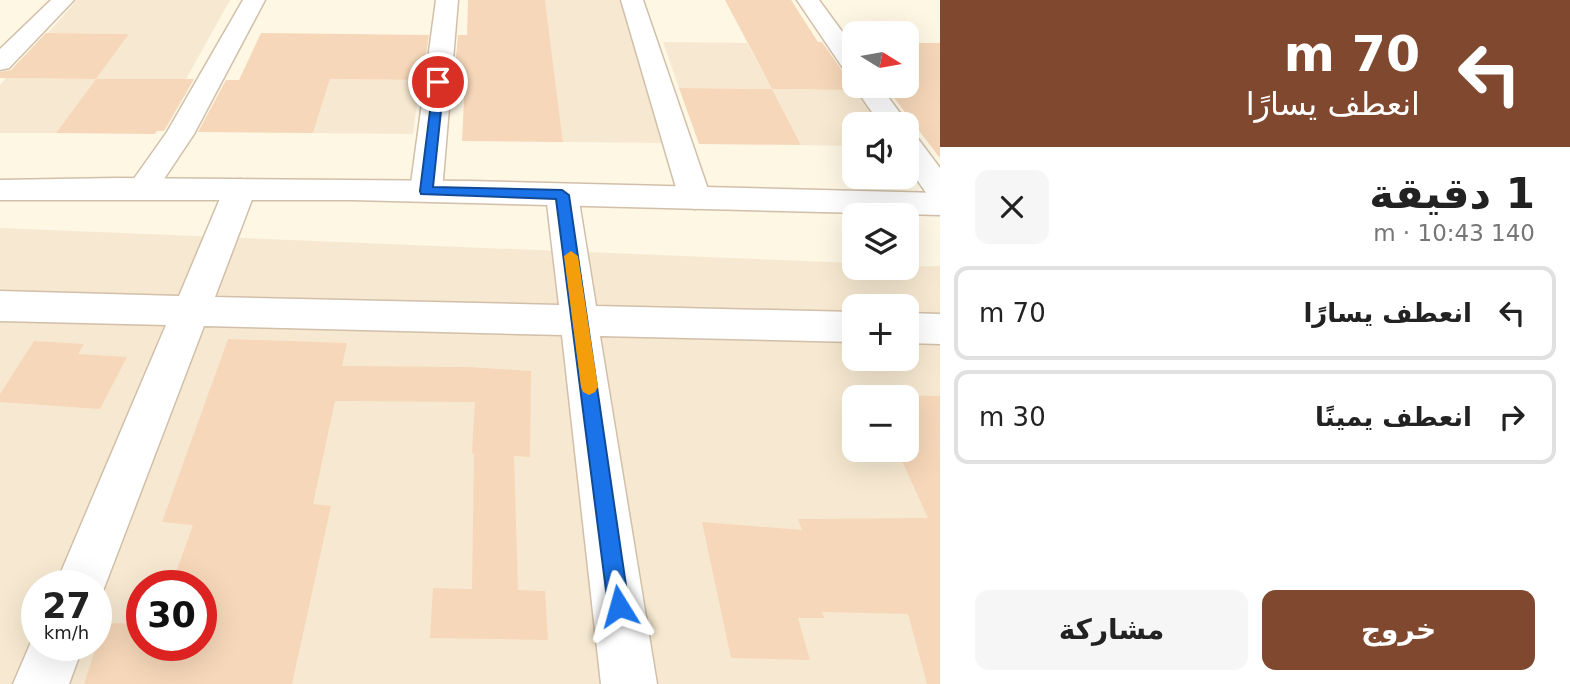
<!DOCTYPE html>
<html lang="ar">
<head>
<meta charset="utf-8">
<style>
	:root { --surface:#fff; --page:#f6f6f6; --text:#222; --muted:#767676; --line:#e0e0e0; --accent:#80492f }
	body { margin:0; font-family:"DejaVu Sans",Cairo,sans-serif; background:var(--page); color:var(--text); direction:rtl; height:100vh; display:flex; flex-direction:column; font-size:26px; white-space:nowrap }
	* { box-sizing:border-box; margin:0 }
	p { font-size:23px; color:var(--muted) }
	.icon { flex:none; width:38px; height:38px; fill:none; stroke:currentColor; stroke-width:2; stroke-linecap:round; stroke-linejoin:round }
	.map { position:relative; flex:1; overflow:hidden; direction:ltr }
	.details { display:flex; flex-direction:column; background:var(--surface); width:630px }
	.details>* { flex:none }
	.top-card { background:#80492f; color:#fff; overflow:hidden }
	.needle { width:46px; rotate:101deg }
	.fabs { position:absolute; left:842px; top:21px; display:grid; gap:14px }
	.fabs a { display:grid; place-items:center; width:77px; height:77px; border-radius:14px; background:var(--surface); box-shadow:0 7px 28px #0002; font-size:35px }
	.speed { position:absolute; left:21px; top:570px; display:flex; gap:14px; font-size:35px; font-weight:700; text-align:center }
	.speed>* { display:grid; place-content:center; width:91px; height:91px; border-radius:50%; background:var(--surface); box-shadow:0 7px 28px #0002; line-height:1 }
	.speed small { font-size:18px; font-weight:400 }
	.speed .limit { border:10px solid #d22; background:#fff; color:#111 }
	.pin { position:absolute; display:grid; place-items:center; width:60px; height:60px; color:#fff; margin:-30px; border:4px solid #fff; border-radius:50%; box-shadow:0 2px 7px #0007 }
	.me { position:absolute; width:77px; margin:-38px; rotate:352deg; stroke-linejoin:round; filter:drop-shadow(0 0 5px #0008) }
	.turn { display:flex; align-items:center; gap:24px; height:147px; padding:0 35px; font-size:32px }
	.turn .icon { width:91px; height:91px; stroke-width:2.5 }
	.turn b { display:block; font-size:49px; line-height:60px }
	.round { display:grid; place-items:center; flex:none; width:74px; height:74px; border-radius:14px; background:var(--page) }
	.head { display:flex; align-items:center; justify-content:space-between; height:119px; padding:0 35px }
	h1 { font-size:42px; font-weight:700; line-height:52px }
	.cta { display:flex; gap:14px; margin-top:auto; padding:14px 35px }
	.cta a { flex:1; height:80px; border-radius:14px; background:var(--accent); color:#fff; font-size:28px; font-weight:700; line-height:80px; text-align:center }
	.cta a+a { background:var(--page); color:var(--text) }
	ul { padding:0; list-style:none }
	li { display:flex; align-items:center; gap:21px; height:94px; margin:0 14px 10px; padding:0 21px; border:4px solid var(--line); border-radius:14px }
	li div { flex:1 }
	li b { display:block; font-size:26px }
	li em { font-style:normal }
	main { display:flex; flex:1; min-height:0 }
	.map>svg:first-child { display:block }
</style>
</head>
<body>
<main>
<section class="details">
<div class="top-card">
<div class="turn"><svg class="icon" aria-label="left" viewBox="0 0 24 24"><path d="M17 20v-9H6M10 6l-5 5 5 5"/></svg><div><b>70 m</b>انعطف يسارًا</div></div>
</div>
<div class="head"><div><h1>1 دقيقة</h1><p>140 m · 10:43</p></div><a class="round"><svg class="icon" aria-label="close" viewBox="0 0 24 24"><path d="M6 6l12 12M18 6L6 18"/></svg></a></div>
<ul>
<li><svg class="icon" aria-label="left" viewBox="0 0 24 24"><path d="M17 20v-9H6M10 6l-5 5 5 5"/></svg><div><b>انعطف يسارًا</b></div><em>70 m</em></li>
<li><svg class="icon" aria-label="right" viewBox="0 0 24 24"><path d="M7 20v-9h11M14 6l5 5-5 5"/></svg><div><b>انعطف يمينًا</b></div><em>30 m</em></li>
</ul>
<div class="cta"><a>خروج</a><a>مشاركة</a></div>
</section>
<div class="map">
<svg width="940" height="684" viewBox="0 0 940 684">
	<rect width="100%" height="100%" fill="#fef7e4"/>
	<g fill="#f7e9d1" fill-rule="evenodd">
		<polygon points="77,0 230,0 186,79 96,79 56,133 0,133 0,85 6,78 96,79 129,34 48,33"/>
		<polygon points="545,0 622,0 665,143 563,142"/>
		<polygon points="663,42 747,43 772,89 864,90 888,124 854,124 854,146 801,145 772,89 679,88"/>
		<polygon points="330,79 420,80 413,134 313,133"/>
		<path d="M0,228L854,263V268L940,266V684H0ZM854,306H906V359H854ZM854,397H906V450H854ZM37,586H96V646H37ZM142,586H201V646H142Z"/>
	</g>
	<g fill="#f6d7b9">
		<polygon points="468,0 545,0 563,142 462,141 465,80 454,80 458,35 467,35"/>
		<polygon points="725,0 791,0 818,42 822,42 843,72 854,76 851,86 854,90 772,89"/>
		<polygon points="46,33 129,34 96,79 0,78 0,72 11,70"/>
		<polygon points="261,33 429,35 422,80 330,79 313,133 198,132 226,80 239,80"/>
		<polygon points="906,43 940,43 940,158 885,86 906,86"/>
		<polygon points="96,79 194,79 164,131 157,131 155,134 56,133"/>
		<polygon points="679,88 772,89 801,145 699,144"/>
		<polygon points="228,339 347,343 342,366 469,367 531,371 530,457 514,456 518,590 545,591 548,640 430,638 433,588 472,589 474,454 472,453 475,402 335,401 313,504 331,506 292,684 84,684 104,623 142,624 142,646 201,646 201,586 171,586 193,525 162,522"/>
		<polygon points="34,341 84,344 78,354 127,357 100,409 0,402 0,394"/>
		<polygon points="872,395 940,396 940,684 927,684 908,614 822,612 824,618 798,618 810,660 731,658 702,522 802,530 798,519 928,518 897,450 906,450 906,397"/>
	</g>
	<g fill="none" stroke-linecap="round" stroke-linejoin="round">
		<g stroke="#d1bfa9" stroke-width="3">
			<g id="minor">
				<polygon points="51,0 74,0 9,68 0,70 0,49"/>
				<polygon points="243,0 265,0 194,134 154,194 143,197 132,194 128,187 167,132"/>
				<polygon points="436,0 458,0 442,191 437,198 426,201 415,198 410,191"/>
				<polygon points="621,0 643,0 711,198 706,206 695,209 684,206 679,198"/>
				<polygon points="797,0 819,0 854,48 854,74 845,71"/>
				<polygon points="854,86 880,86 908,124 906,126 880,124"/>
				<polygon points="906,133 916,136 940,168 940,200 929,197 906,164"/>
				<polygon points="240,179 251,182 256,189 215,297 559,305 546,195 551,188 562,184 573,188 578,195 596,306 854,312 854,342 600,336 657,684 601,684 562,335 204,326 98,604 96,586 55,586 166,325 0,321 0,291 179,296 224,189 229,182"/>
				<polygon points="906,313 940,314 940,344 906,343"/>
				<polygon points="37,628 37,646 83,646 69,684 13,684"/>
			</g>
		</g>
		<g stroke="#d1bfa9" stroke-width="3">
			<polygon id="tertiary" points="117,178 470,181 940,193 940,215 352,200 0,200 0,180"/>
		</g>
		<use href="#minor" fill="#fff" fill-rule="evenodd"/>
		<use href="#tertiary" fill="#fff" fill-rule="evenodd"/>
	</g>
	<polygon fill="#1a73e8" stroke="#114b97" stroke-width="2" points="434,79 444,82 433,187 562,190 569,195 629,606 626,614 619,617 611,614 608,606 556,199 421,194 420,191"/>
	<polygon fill="#f59e0b" points="571,251 578,256 598,387 595,392 589,395 583,392 581,387 564,256"/>
</svg>
<div class="fabs">
<a><svg class="needle" viewBox="-14 -14 28 28"><path d="M0-13l5 13h-10z" fill="#e53935"/><path d="M0 13l5-13h-10z" fill="#767676"/></svg></a>
<a><svg class="icon" aria-label="sound" viewBox="0 0 24 24"><path d="M4 9h4l5-4v14l-5-4H4zM17 9q2 3 0 6"/></svg></a>
<a><svg class="icon" aria-label="layers" viewBox="0 0 24 24"><path d="M12 4l9 5-9 5-9-5zM3 14l9 5 9-5"/></svg></a>
<a>+</a>
<a>−</a>
</div>
<div class="speed"><div>27<small>km/h</small></div><div class="limit">30</div></div>
<div class="pin" style="left:438px;top:82px;background:#d93025"><svg class="icon" aria-label="arrive" viewBox="0 0 24 24"><path d="M6 21V4h12l-3 4 3 4H6"/></svg></div>
<svg class="me" style="left:619px;top:606px" viewBox="-20 -20 40 40"><path d="M0-17L14 15 0 8-14 15z" fill="#1a73e8" stroke="#fff" stroke-width="4"/></svg>
</div>
</main>
</body>
</html>
